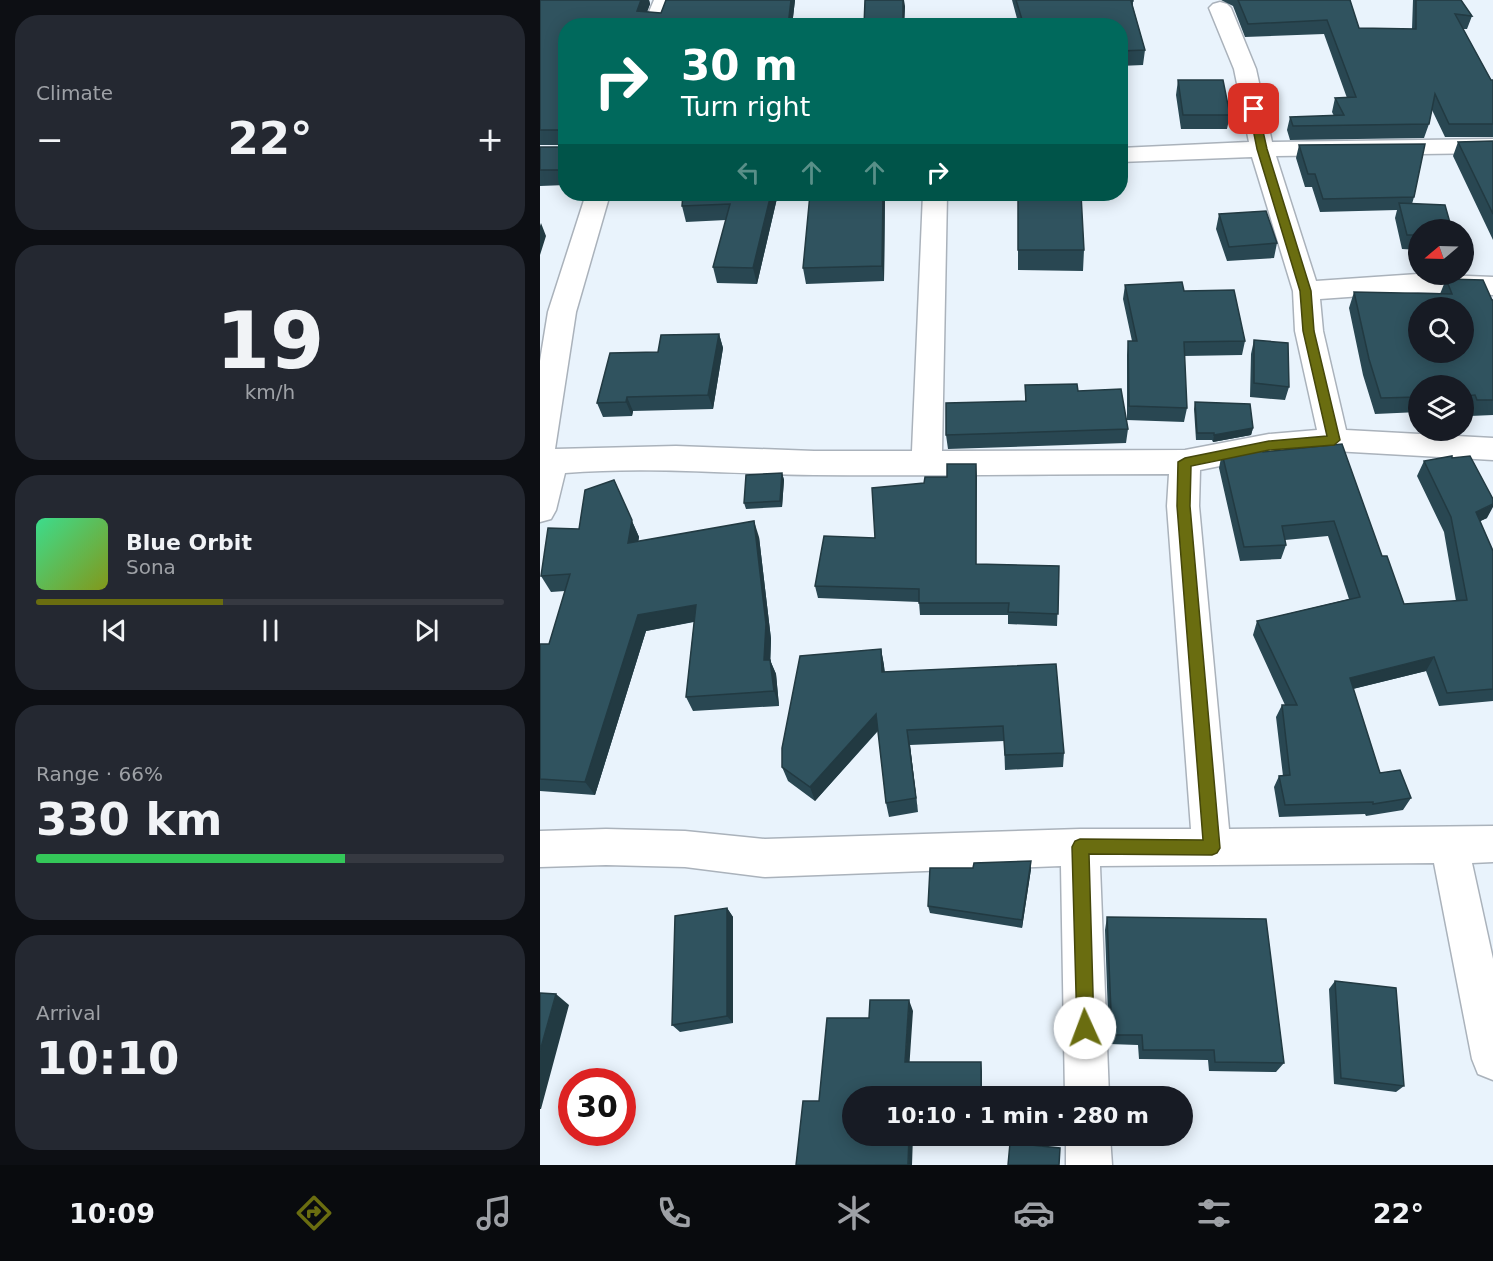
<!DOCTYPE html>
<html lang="en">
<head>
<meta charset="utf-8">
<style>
  :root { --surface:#171b24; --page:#242831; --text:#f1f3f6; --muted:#9ea1a6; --line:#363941; --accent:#6a6d10 }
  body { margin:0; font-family:"DejaVu Sans",sans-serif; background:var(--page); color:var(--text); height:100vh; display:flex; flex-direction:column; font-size:22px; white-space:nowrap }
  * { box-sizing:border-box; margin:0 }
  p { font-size:20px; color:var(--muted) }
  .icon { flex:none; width:33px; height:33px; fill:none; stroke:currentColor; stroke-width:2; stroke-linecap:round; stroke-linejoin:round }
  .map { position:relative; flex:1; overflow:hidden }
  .details { display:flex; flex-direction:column; gap:15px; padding:15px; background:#0d0f14; width:540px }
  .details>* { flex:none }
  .hud { position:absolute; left:18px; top:18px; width:570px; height:183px; border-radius:24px; box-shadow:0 3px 15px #0003; background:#00695c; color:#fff; overflow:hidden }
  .needle { width:39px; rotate:251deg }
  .tools { position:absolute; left:868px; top:219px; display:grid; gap:12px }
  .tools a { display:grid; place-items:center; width:66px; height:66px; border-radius:50%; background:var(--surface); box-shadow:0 3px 15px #0003; font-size:30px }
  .speed { position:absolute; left:18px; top:1068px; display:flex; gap:12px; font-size:30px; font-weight:700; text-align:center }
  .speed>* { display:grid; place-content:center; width:78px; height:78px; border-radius:50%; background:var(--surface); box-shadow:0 3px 15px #0003; line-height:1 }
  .speed .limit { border:9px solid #d22; background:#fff; color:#111 }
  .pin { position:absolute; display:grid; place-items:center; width:51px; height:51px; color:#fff; margin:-26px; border-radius:12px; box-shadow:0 3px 9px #0006 }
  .me { position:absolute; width:66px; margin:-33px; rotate:358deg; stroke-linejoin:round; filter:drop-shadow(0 0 4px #0008) }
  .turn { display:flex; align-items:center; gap:21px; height:126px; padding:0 24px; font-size:27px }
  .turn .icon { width:78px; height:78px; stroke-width:2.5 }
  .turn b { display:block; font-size:42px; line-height:51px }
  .lanes { display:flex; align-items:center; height:57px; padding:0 24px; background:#0003; justify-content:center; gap:30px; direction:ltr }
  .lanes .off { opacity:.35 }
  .big { font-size:45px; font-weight:700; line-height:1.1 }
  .details .tile { flex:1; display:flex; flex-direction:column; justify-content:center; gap:9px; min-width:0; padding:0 21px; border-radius:24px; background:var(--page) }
  .details .dial { align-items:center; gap:0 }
  .dial b { font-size:78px; line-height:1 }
  .song { display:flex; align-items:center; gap:18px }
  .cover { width:72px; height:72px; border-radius:9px; background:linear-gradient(135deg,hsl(150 70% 55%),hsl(70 70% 35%)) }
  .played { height:6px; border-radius:3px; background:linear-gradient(90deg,var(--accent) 40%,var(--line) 40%) }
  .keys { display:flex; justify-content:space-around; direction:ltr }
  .heat { display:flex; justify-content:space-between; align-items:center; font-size:33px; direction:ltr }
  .charge { height:9px; border-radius:4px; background:linear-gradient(90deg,#34c759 66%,var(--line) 0) }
  .trip { position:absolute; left:302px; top:1086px; width:351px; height:60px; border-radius:30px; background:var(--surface); box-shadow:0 3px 15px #0003; font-weight:700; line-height:60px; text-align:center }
  .tabs { display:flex; height:96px; justify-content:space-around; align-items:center; background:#090b0e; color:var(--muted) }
  .tabs .icon { width:42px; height:42px }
  .tabs .active { color:var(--accent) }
  .tabs b { font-size:27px; color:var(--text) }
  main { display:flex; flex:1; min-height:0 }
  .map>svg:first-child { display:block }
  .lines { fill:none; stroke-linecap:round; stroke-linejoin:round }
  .street-casing { stroke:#aab2bb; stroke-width:3 }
  .street { fill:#fff; fill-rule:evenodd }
  .wall { fill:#294752 }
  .shaded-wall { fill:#223a42 }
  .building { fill:#30535f; stroke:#223a42; stroke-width:1.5; fill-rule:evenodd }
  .route { fill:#6a6d10; stroke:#45470a; stroke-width:1.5 }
</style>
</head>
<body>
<main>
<section class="details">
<div class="tile"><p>Climate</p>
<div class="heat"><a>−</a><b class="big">22°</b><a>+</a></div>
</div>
<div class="tile dial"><b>19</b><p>km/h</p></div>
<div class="tile">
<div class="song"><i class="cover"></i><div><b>Blue Orbit</b><p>Sona</p></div></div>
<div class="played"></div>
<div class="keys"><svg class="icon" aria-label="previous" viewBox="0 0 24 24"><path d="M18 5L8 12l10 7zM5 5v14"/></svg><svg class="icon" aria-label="pause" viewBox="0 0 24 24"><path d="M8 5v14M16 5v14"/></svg><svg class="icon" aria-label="next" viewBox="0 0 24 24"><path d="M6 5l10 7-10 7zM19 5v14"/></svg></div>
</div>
<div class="tile"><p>Range · 66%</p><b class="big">330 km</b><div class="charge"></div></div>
<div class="tile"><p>Arrival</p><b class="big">10:10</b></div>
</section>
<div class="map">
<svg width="953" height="1165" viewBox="0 0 953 1165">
  <rect width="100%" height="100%" fill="#e9f3fc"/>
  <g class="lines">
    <defs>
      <path id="street" d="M114 0H134L125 26H103Z
        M680 2 687 4 691 8 716 69 732 142 953 139V153L736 156 776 281 878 274 953 277V295L878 292 780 299 783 331 806 430 953 438V460L794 451 729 456 660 470 659 506 689 829 953 826V862L932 863 953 959V1080L938 1074 932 1059 894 863 560 866 569 1096H525L521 866 225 877 145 867 66 865 0 867V831L66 829 145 831 225 839 540 829H651L627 506 629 474C511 474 393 476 274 475 190 474 109 466 25 473L16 510 11 519 0 522V361L8 312 46 194H70L36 312 15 449 136 446 274 451H372L383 194H407L402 451 645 450 729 434 777 430 755 331 753 291 712 157 580 162V148L709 142 694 69 669 8 673 4Z
        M526 1136H570L572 1165H526Z"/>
    </defs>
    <use href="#street" class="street-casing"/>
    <use href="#street" class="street"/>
  </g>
  <path class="wall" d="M0 0H109L110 4 107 12 121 13 126 0H255L252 26H26V185L0 186V147H22V145H0Z
    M472 0H593V7L605 50 603 65 580 66V26H479Z
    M681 0H810L819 28 872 29 873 0H921L932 16 927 29H923L951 80H953V137H905L892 110 889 124 884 138 750 140 747 130 750 117 794 116 792 112 795 98H807L784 34 705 37 693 6Z
    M365 6 364 26H324Z
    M638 80 690 115 687 129H641L636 95Z
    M953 141V240L913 156 918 142Z
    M759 145 874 197 872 204 879 230V250L862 249 855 218 857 210 780 212 772 187H765L756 158Z
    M143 194H238L217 284 177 283 173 267 186 220 146 222 142 206Z
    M345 194 344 281 266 284 263 268Z
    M478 194 544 250 543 271 478 270Z
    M679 214 737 243 734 258 687 261 676 229Z
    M906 279 953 300V415L930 416 927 411H924V386H879V412L835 414 823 375 809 308 814 292 900 294Z
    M585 285 644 291 705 341 702 355 644 356 647 408 644 422 587 420V355L588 341H592L583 299Z
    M179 334 183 348 173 409 93 411 92 416 63 417 57 403 118 352Z
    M714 340 749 387 745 400 710 397 711 354Z
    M485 385 538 391 588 429 586 443 408 449 406 435 485 401Z
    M655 402 713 428 711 435 673 442 672 440H656L654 409Z
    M723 452 842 556 864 604 916 601 904 532 877 476 884 461 947 518 940 521 953 551V701L899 706 886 671 813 689 840 773 871 798 863 810 826 816 825 814 739 817 734 787 739 776H743L736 717 742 705H745L713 635 717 621 809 599 788 536 745 540 746 545 741 559 700 561 679 468 682 453Z
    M436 464V564L519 566 517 626 468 624V615H380L379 602 278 598 275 586 335 538 384 483 407 477Z
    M242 473 244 480 242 507 206 509 204 503Z
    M74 480 99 537 98 541 219 537 231 639 230 660 236 674 239 706 153 711 146 697 154 622 106 631 55 795 0 791V644H9L25 591 11 592 1 576 39 529Z
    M341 649 345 672 524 753 523 767 465 770 464 741 370 745 378 812 349 817 346 803 338 731 275 801 248 781 242 767Z
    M491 869 482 928 390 913 388 906Z
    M187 908 193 917V1023L140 1032 132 1025Z
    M567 917 744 1063 736 1072 669 1071 668 1060 599 1059 598 1045 569 1044 565 930Z
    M795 981 864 1086 856 1092 794 1084 789 989Z"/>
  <path class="shaded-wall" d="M101 0H109L110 4 103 22 97 11Z
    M251 0H255L252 26H248Z
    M363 0H364L365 6 364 26H363Z
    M231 194H238L217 284 213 268Z
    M343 194H345L344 281 342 266Z
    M1 223 6 236 0 255V226Z
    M179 334 183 348 173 409 168 395Z
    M87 397 93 411 92 416 86 402Z
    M713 428 711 435 673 442 674 435Z
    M436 464 437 477 436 577Z
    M242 473 244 480 242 507 240 501Z
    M74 480 99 537 96 559 88 543Z
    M953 504V507L947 518 928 527 936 512Z
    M214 521 219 537 231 639 230 675 224 660Z
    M156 605 162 620 106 631 55 795 45 782 98 615Z
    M341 649 344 665 345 687 342 672Z
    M894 657 886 671 804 691 810 678Z
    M230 660 236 674 239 706 234 691Z
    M336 714 339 729 275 801 270 787Z
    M367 730 370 745 378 812 376 798Z
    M491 861V869L482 928V920Z
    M187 908 193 917V1023L187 1016Z
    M16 994 29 1005 1 1109H0V1051Z
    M369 1000 373 1011 369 1071 365 1062Z
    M441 1062 442 1071V1096H441Z
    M369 1136H373L372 1165H368Z"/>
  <path class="building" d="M0 0H101L97 11 121 13 126 0H251L248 26H188L189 19 73 23 71 26H26V170H0V147H22V130H0Z
    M325 0H363V20H350L351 26H324Z
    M476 0H593V1H591L605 50 580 51V26H484Z
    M698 0H810L819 28 876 29V0H921L932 16 915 14 951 80H953V124H909L895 94 889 124 753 126 750 117 804 115 795 98 816 97 787 20 708 24Z
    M638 80H683L690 115H643Z
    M953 141V214L918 142Z
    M885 144 874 197 783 199 775 174H768L759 145Z
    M143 194H231L213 268 173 267 190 204 142 206Z
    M270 194H343L342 266 263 268Z
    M478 194H541L544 250H478Z
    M859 203 905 205 912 230H879V235H867Z
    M726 211 737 243 689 247 679 214Z
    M906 279 943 280 952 300H953V400H937L935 395 924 396V386H879V397L841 398 829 359 814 292 912 294ZM879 308H924V352H879Z
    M642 282 644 291 694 290 705 341 644 342 647 408 589 406 588 341H597L585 285Z
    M179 334 168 395 87 397 86 402 57 403 70 353 118 352 121 335Z
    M714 340 748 343 749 387 714 383Z
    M537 384 538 391 581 389 588 429 406 435V403L486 401 485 385Z
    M655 402 710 404 713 428 674 435V433H657Z
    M802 444 842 556H847L864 604 927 600 911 517 884 461 912 456V458L930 456 953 499V504L936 512 953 551V689L907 693 894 657 810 678 840 773 860 770 871 798 833 804V802L745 805 739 776 750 775 742 705H757L717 621 820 597 794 521 742 526 746 545 704 547 682 453 718 446 722 448 723 452Z
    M407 464H436V564L519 566 518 614 468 612 469 603H379V589L275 586 284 536 335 538 332 488 384 483 385 477H407Z
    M242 473 240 501 204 503 206 475Z
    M74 480 92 520 88 543 214 521 226 624 224 660H230L234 691 146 697 156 605 98 615 45 782 0 779V644H9L30 574 1 576 8 528 39 529 45 490Z
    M341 649 342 672 516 664 524 753 465 755 463 726 367 730 376 798 346 803 336 714 270 787 242 767V748L260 656Z
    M491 861 482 920 388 906 390 868H433L434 863Z
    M187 908V1016L132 1025 135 916Z
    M567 917 726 919 744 1063 675 1062 674 1050H603L602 1035H572Z
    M795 981 856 988 864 1086 801 1078Z
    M0 993 16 994 0 1051Z
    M330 1000H369L365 1062H441V1096H312V1136H369L368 1165H256L263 1101H279L287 1018H329Z
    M470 1143 520 1148 519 1165H468Z"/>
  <path class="route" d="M714 106 718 109 727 149 771 291 774 331 800 440 794 445 729 450 651 466 650 506 680 848 677 853 672 855 549 854 554 1028 551 1035 545 1037 539 1035 537 1028 532 847 535 841 540 839 663 840 637 506 638 462 645 458 729 441 787 436 763 331 760 291 717 149 709 109Z"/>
</svg>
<div class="tools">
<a><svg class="needle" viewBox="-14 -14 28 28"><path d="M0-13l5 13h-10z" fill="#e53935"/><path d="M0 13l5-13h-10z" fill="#9ea1a6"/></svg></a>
<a><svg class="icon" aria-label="search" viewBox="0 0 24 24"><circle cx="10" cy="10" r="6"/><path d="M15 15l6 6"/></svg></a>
<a><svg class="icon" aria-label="layers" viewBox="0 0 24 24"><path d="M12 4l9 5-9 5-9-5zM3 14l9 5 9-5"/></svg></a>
</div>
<div class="speed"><div class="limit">30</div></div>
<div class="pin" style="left:714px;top:109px;background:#d93025"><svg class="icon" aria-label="arrive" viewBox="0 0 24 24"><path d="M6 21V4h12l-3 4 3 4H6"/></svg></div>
<svg class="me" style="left:545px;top:1028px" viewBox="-20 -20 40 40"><circle r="19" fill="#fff"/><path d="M0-13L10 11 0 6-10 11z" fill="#6a6d10"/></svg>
<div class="trip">10:10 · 1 min · 280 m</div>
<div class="hud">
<div class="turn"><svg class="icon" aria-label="right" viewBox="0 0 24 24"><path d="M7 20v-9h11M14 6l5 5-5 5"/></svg><div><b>30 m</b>Turn right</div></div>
<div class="lanes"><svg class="icon off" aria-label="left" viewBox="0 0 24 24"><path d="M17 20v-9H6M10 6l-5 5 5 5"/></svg><svg class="icon off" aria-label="ahead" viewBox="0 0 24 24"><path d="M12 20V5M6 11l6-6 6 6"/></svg><svg class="icon off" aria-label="ahead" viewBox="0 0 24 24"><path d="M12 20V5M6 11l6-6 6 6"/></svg><svg class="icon" aria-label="right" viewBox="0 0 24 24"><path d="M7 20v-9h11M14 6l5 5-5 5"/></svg></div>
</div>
</div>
</main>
<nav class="tabs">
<b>10:09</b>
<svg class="icon active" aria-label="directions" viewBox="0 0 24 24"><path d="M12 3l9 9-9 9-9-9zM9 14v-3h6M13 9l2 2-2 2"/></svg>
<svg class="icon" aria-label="music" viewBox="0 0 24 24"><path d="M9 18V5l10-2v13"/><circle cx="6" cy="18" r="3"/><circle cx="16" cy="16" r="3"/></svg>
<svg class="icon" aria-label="phone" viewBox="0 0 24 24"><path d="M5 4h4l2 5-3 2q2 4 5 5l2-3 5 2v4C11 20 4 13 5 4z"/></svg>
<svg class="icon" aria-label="climate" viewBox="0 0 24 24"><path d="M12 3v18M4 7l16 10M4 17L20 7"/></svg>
<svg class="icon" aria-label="car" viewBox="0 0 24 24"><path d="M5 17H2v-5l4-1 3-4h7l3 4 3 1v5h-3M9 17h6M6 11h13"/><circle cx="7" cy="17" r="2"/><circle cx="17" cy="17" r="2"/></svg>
<svg class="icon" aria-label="filters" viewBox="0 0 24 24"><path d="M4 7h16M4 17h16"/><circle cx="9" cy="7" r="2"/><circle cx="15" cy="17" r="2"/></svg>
<b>22°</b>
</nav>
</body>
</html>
